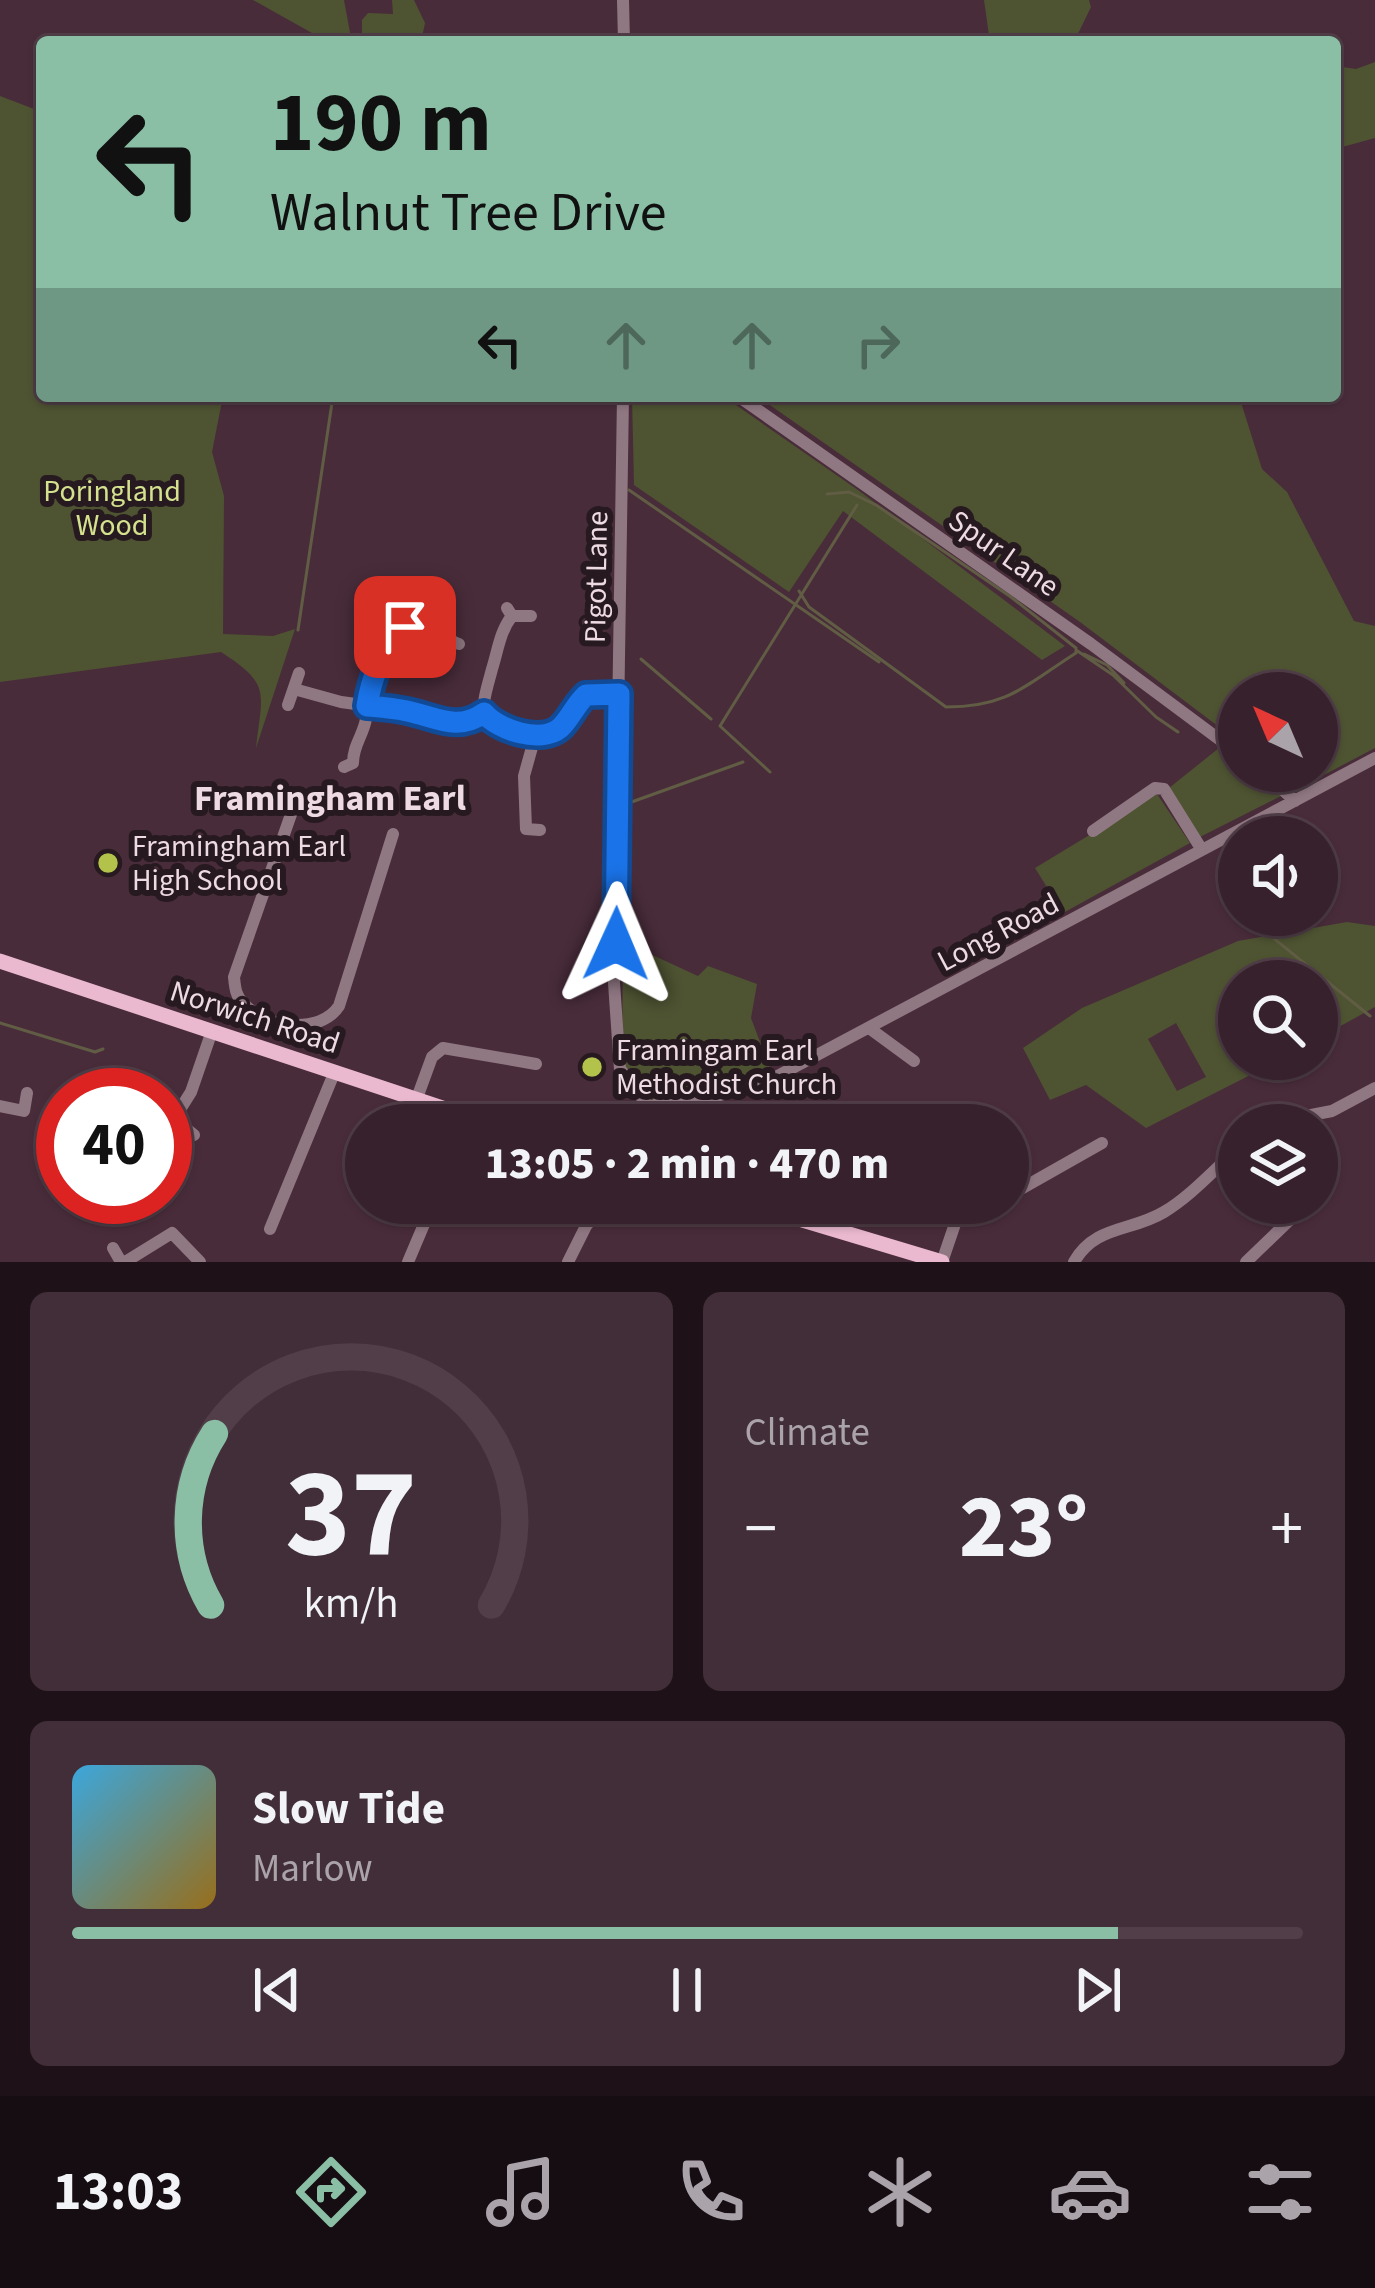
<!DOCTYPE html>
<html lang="en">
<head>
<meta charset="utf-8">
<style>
  :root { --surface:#37212c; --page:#422e38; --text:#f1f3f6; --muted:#aaa3a9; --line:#513e48; --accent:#8abfa5 }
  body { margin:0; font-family:"Source Sans 3",sans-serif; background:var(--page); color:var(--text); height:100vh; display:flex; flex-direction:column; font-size:45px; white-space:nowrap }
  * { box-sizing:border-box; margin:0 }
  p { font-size:39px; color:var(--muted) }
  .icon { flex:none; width:66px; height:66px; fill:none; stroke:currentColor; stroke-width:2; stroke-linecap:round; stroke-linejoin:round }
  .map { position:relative; height:1262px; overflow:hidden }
  .sheet { display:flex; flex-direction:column; gap:30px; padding:30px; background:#1e1218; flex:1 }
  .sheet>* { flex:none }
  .hud { position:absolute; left:36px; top:36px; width:1305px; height:366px; border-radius:12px; box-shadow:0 3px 9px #0004,0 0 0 3px var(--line); background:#8abfa5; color:#111; overflow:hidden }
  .needle { width:78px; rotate:316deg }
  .fabs { position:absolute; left:1218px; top:672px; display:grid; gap:24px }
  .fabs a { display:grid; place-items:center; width:120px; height:120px; border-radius:50%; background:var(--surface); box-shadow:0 3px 9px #0004,0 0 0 3px var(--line); font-size:60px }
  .speed { position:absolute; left:36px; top:1068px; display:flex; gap:24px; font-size:60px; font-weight:700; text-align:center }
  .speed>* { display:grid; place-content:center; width:156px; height:156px; border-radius:50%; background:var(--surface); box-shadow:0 3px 9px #0004,0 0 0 3px var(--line); line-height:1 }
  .speed .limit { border:18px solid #d22; background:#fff; color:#111 }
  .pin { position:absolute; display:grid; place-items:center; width:102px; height:102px; color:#fff; margin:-51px; border-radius:24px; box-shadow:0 6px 18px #0006 }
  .me { position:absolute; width:132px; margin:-66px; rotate:1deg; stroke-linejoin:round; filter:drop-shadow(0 0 9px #0008) }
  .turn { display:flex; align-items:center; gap:42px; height:252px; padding:0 36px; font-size:54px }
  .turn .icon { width:156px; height:156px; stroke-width:2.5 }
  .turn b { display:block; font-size:84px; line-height:102px }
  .lanes { display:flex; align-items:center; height:114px; padding:0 36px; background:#0003; justify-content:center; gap:60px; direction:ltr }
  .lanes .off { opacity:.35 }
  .big { font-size:90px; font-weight:800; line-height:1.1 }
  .sheet .widget { flex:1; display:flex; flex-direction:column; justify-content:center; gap:18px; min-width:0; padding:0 42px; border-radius:18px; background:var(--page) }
  .sheet .dial { align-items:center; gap:0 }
  .dial svg { height:312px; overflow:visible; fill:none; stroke:var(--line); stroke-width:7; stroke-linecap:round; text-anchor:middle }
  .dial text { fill:var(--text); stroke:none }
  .song { display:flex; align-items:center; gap:36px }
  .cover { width:144px; height:144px; border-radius:18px; background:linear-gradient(135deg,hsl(200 70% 55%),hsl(40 70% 35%)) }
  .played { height:12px; border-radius:6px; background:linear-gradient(90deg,var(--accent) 85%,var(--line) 85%) }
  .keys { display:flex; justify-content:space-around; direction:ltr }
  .heat { display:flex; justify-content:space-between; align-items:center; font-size:66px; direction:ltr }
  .sheet .tiles { flex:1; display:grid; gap:30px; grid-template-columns:1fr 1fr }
  .widget:last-child { grid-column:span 2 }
  .trip { position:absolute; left:345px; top:1104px; width:684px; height:120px; border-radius:60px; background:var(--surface); box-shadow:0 3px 9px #0004,0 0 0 3px var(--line); font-weight:800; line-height:120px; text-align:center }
  .dock { display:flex; height:192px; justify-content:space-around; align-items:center; background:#160d12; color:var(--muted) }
  .dock .icon { width:84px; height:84px }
  .dock .active { color:var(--accent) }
  .dock b { font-size:54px; color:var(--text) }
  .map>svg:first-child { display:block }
  .green { fill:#4e5332; fill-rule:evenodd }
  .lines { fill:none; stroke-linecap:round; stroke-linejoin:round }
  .stream { stroke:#605d44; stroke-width:3 }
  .minor { stroke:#907883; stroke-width:12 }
  .major { stroke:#eab8cf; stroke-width:15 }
  .route-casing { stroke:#114b97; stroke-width:30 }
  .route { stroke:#1a73e8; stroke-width:21 }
  .poi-dot { fill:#b3c24b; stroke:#26191f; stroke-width:4.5 }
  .labels { text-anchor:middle; stroke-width:12; stroke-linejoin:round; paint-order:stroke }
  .park-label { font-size:30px; fill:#d4e18e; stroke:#26191f }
  .street-label { font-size:30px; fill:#eedae3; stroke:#26191f }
  .poi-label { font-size:30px; fill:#eedae3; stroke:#26191f; text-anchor:start }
  .quarter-label { font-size:36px; font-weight:bold; fill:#eedae3; stroke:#26191f }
</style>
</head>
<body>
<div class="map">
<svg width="1375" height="1262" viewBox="0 0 1375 1262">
  <rect width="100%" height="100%" fill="#492c3a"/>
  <path class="green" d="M253 0H344L351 38 362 37V20L368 13 393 14 392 0H414L425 23 421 42H328Z
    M984 0H1089L1091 7 1074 42H990Z
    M1375 62V138L1335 149V66L1356 69Z
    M0 96 42 112V396H223L212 452 224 496 223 634 273 636 295 629 256 748C262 692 272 685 221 652L0 682Z
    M632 396H723L858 490 1065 646 1042 660 843 511 789 592 634 485Z
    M757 396H1239L1262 469 1287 492 1354 621 1375 626V748L1301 787 1279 771H1317V693H1239V742L1080 622Z
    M1219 748 1239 762V771H1252L1281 796 1200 837 1169 788Z
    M1157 794 1190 843 1063 913 1035 868Z
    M1347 922 1375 926V1007L1317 1039V981H1239V1059H1282L1146 1128 1086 1085 1050 1100 1023 1048 1082 1008 1238 941ZM1176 1023 1206 1077 1177 1091 1148 1039Z
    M623 947 648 953 698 976 708 966 757 984 751 1018 772 1074 734 1089 654 1102 628 1074 622 1061Z"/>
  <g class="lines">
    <path class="stream" d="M629 490 879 662
      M827 494 849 492 876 505 1011 597 1076 648
      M799 591 809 607 946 707C1009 707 1027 684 1076 653V650L1113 675 1156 717 1178 732
      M298 630 333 396
      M1084 654 1107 665 1124 683
      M641 659 711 719
      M770 772 720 726 857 505
      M626 804 743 762
      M1238 843 1239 847
      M1258 915 1262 927
      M1239 917 1262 929 1370 1016
      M0 1023 95 1052 103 1049"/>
    <path class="minor" d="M623 0 624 42
      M623 396 614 983 620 1069 650 1108
      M738 396 1091 644 1239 754
      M507 608 512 616C500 631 498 650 492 669 484 701 471 726 517 731 528 733 546 737 555 732 568 725 575 705 586 695L619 694
      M512 616H531
      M430 632 437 615
      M294 689 341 702 413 712 449 724H465L484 713
      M288 705 299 673
      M536 733 524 776 526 829 540 830
      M344 767 353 763C353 745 363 736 366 719 370 699 381 631 405 627 422 624 444 638 459 644
      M1262 771 1295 801
      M295 803 234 977C235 988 236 997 244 1004 266 1028 320 1035 339 1006L393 834
      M1093 831 1155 788 1164 789 1202 850
      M869 1028 914 1061
      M417 1098 432 1057 443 1048 536 1064
      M0 1106 24 1111 27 1093
      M637 1125 650 1108 659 1103 717 1096 770 1080 1375 758
      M1259 1125 1332 1111 1375 1088
      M194 1135 174 1119 191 1092 212 1031
      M1008 1192 1019 1190 1102 1143
      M270 1229 335 1071
      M113 1248 121 1262
      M125 1262 172 1233 200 1262
      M408 1262 433 1203
      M568 1262 586 1226 605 1203
      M942 1262 959 1212 969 1203
      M1074 1262C1095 1225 1131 1232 1164 1212 1189 1197 1210 1174 1231 1155
      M1246 1262 1297 1213"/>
    <path class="major" d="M0 961 494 1125
      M746 1203 942 1262"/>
  </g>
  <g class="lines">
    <defs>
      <path id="route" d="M405 627C385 635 370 685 367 706 380 707 394 708 407 711 436 717 457 732 484 713 498 730 541 744 560 728 570 719 575 705 586 695L619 694 616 944"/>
    </defs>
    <use href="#route" class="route-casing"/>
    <use href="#route" class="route"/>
  </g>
  <g class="poi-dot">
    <circle cx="108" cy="863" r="12"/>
    <circle cx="592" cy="1067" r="12"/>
  </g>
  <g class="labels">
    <g class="park-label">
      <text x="112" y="501">Poringland<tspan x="112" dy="34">Wood</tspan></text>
    </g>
    <g class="street-label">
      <text transform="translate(1004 553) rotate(35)" y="10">Spur Lane</text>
      <text transform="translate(596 577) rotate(-89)" y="10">Pigot Lane</text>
      <text transform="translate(998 932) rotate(-28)" y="10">Long Road</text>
      <text transform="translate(255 1017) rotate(18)" y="10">Norwich Road</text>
    </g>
    <g class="poi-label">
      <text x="132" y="856">Framingham Earl<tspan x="132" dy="34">High School</tspan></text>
      <text x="616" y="1060">Framingam Earl<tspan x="616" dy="34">Methodist Church</tspan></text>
    </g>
    <g class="quarter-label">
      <text x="330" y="810">Framingham Earl</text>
    </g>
  </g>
</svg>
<div class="fabs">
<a><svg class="needle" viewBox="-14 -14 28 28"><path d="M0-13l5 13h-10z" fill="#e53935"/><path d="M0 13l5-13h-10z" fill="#aaa3a9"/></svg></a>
<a><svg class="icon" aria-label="sound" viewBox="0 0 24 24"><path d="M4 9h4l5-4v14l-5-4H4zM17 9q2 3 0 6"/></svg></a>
<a><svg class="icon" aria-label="search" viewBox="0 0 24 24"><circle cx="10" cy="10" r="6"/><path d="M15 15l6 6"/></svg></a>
<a><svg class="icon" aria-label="layers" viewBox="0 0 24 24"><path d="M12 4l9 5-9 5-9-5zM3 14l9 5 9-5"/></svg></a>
</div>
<div class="speed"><div class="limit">40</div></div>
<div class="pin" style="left:405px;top:627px;background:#d93025"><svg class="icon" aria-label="arrive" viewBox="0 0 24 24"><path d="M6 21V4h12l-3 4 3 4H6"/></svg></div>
<svg class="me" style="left:616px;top:944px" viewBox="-20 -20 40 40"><path d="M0-17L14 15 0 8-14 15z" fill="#1a73e8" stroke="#fff" stroke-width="4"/></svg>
<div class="trip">13:05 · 2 min · 470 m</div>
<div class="hud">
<div class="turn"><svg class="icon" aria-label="left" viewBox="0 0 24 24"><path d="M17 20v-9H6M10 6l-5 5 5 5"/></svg><div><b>190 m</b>Walnut Tree Drive</div></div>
<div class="lanes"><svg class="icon" aria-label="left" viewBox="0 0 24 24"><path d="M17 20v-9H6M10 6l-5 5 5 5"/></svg><svg class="icon off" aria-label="ahead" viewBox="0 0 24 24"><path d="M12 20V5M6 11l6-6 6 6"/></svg><svg class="icon off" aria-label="ahead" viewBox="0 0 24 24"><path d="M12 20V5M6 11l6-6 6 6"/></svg><svg class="icon off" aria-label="right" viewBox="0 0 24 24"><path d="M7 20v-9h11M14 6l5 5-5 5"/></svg></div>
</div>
</div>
<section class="sheet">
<div class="tiles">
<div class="widget dial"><svg viewBox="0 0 100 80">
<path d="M14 69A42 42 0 1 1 86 69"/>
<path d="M14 69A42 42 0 0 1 15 25" stroke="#8abfa5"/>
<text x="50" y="56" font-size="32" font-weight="700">37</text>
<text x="50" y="72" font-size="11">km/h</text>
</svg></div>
<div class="widget"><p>Climate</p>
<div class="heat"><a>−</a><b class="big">23°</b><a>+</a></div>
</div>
<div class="widget">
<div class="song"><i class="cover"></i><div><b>Slow Tide</b><p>Marlow</p></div></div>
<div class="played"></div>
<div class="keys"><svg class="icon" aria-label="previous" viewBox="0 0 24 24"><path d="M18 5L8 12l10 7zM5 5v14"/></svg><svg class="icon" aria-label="pause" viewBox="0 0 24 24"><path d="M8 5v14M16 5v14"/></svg><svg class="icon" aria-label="next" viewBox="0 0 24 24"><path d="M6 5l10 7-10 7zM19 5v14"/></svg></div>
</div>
</div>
</section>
<nav class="dock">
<b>13:03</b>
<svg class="icon active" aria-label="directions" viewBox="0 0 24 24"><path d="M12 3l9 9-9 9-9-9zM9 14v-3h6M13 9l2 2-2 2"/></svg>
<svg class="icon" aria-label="music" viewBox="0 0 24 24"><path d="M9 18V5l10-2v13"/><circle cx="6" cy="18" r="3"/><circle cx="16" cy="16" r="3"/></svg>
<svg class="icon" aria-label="phone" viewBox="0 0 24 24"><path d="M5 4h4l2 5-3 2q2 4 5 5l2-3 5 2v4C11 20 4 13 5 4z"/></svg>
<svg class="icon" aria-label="climate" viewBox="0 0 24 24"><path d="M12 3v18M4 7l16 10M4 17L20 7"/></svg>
<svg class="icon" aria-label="car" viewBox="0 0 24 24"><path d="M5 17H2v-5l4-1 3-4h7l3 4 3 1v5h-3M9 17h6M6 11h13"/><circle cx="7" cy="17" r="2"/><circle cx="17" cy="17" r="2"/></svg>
<svg class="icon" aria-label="filters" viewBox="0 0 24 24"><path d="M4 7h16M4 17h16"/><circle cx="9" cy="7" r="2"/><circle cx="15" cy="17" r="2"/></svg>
</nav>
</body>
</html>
